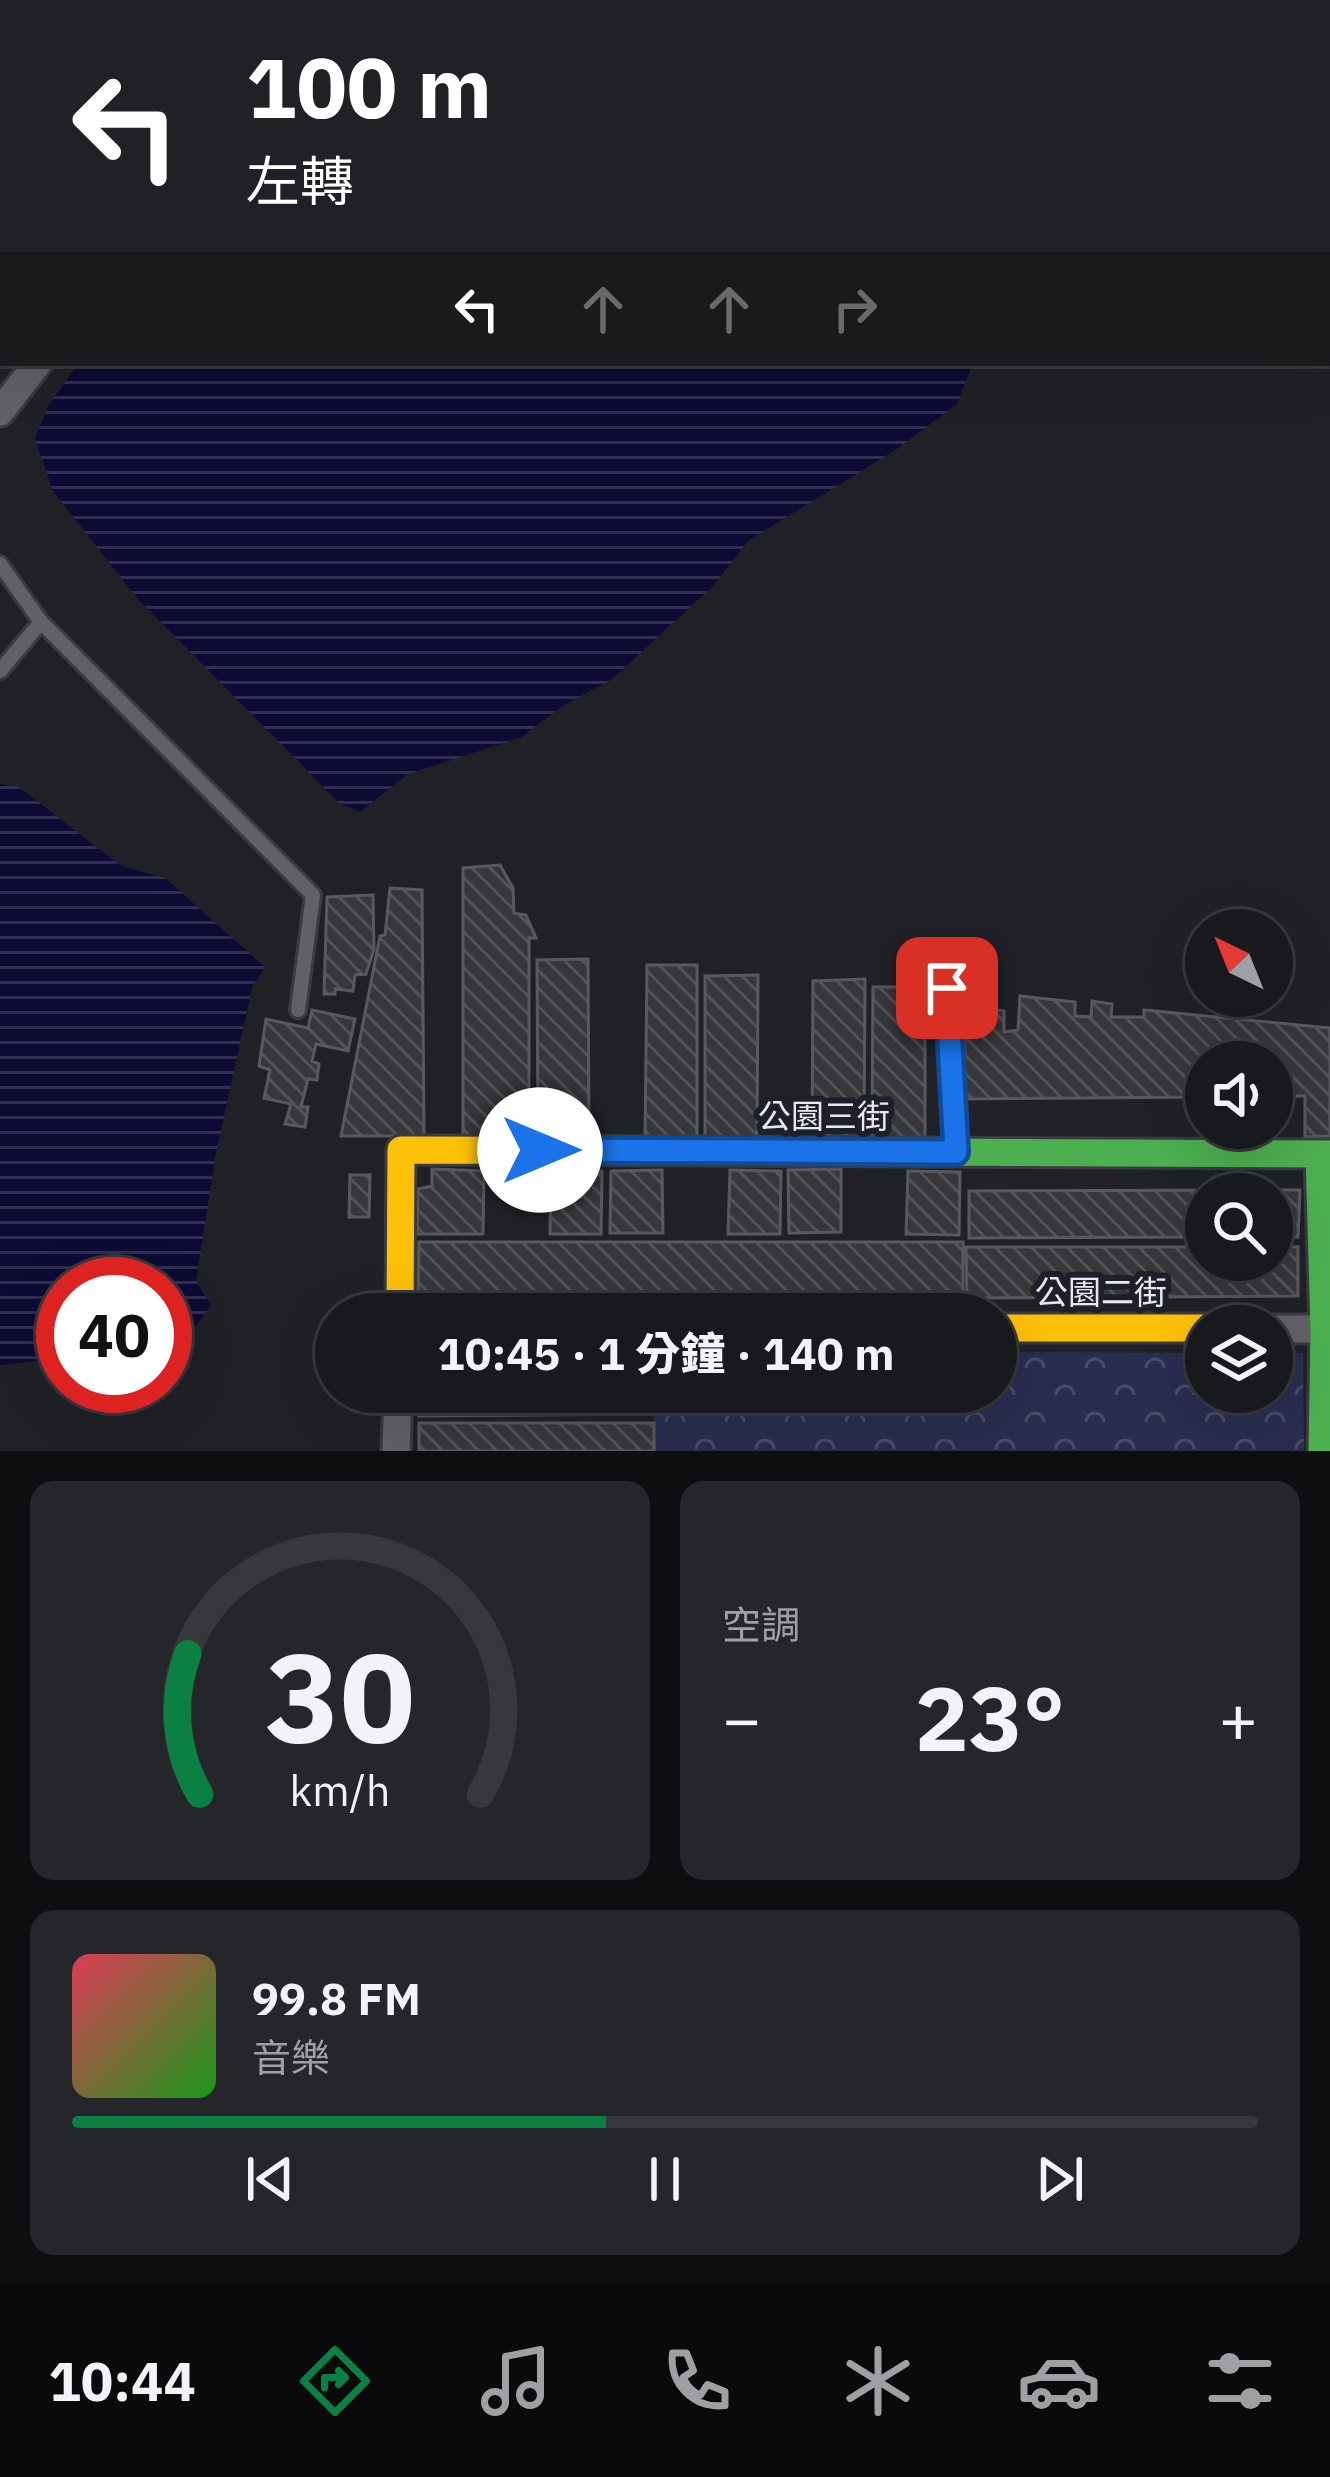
<!DOCTYPE html>
<html lang="zh-TW">
<head>
<meta charset="utf-8">
<style>
  :root { --surface:#18191c; --page:#252629; --text:#f1f3f6; --muted:#9fa0a3; --line:#36383b; --accent:#0b8043 }
  body { margin:0; font-family:"IBM Plex Sans","Noto Sans TC",sans-serif; background:var(--page); color:var(--text); height:100vh; display:flex; flex-direction:column; font-size:45px; white-space:nowrap }
  * { box-sizing:border-box; margin:0 }
  p { font-size:39px; color:var(--muted) }
  .icon { flex:none; width:66px; height:66px; fill:none; stroke:currentColor; stroke-width:2; stroke-linecap:round; stroke-linejoin:round }
  .map { position:relative; height:1451px; overflow:hidden }
  .details { display:flex; flex-direction:column; gap:30px; padding:30px; background:#0d0e0f; flex:1 }
  .details>* { flex:none }
  .top-card { position:absolute; left:0px; top:0px; width:1332px; height:366px; box-shadow:0 12px 48px #0002,0 0 0 3px var(--line); background:#202124; color:#fff; overflow:hidden }
  .needle { width:78px; rotate:317deg }
  .tools { position:absolute; left:1185px; top:909px; display:grid; gap:24px }
  .tools a { display:grid; place-items:center; width:108px; height:108px; border-radius:50%; background:var(--surface); box-shadow:0 12px 48px #0002,0 0 0 3px var(--line); font-size:60px }
  .speed { position:absolute; left:36px; top:1257px; display:flex; gap:24px; font-size:60px; font-weight:700; text-align:center }
  .speed>* { display:grid; place-content:center; width:156px; height:156px; border-radius:50%; background:var(--surface); box-shadow:0 12px 48px #0002,0 0 0 3px var(--line); line-height:1 }
  .speed .limit { border:18px solid #d22; background:#fff; color:#111 }
  .pin { position:absolute; display:grid; place-items:center; width:102px; height:102px; color:#fff; margin:-51px; border-radius:24px; box-shadow:0 6px 18px #0006 }
  .me { position:absolute; width:132px; margin:-66px; rotate:90deg; stroke-linejoin:round; filter:drop-shadow(0 0 9px #0008) }
  .turn { display:flex; align-items:center; gap:42px; height:252px; padding:0 48px; font-size:54px }
  .turn .icon { width:156px; height:156px; stroke-width:2.5 }
  .turn b { display:block; font-size:84px; line-height:102px }
  .lanes { display:flex; align-items:center; height:114px; padding:0 48px; background:#0003; justify-content:center; gap:60px; direction:ltr }
  .lanes .off { opacity:.35 }
  .big { font-size:90px; font-weight:800; line-height:1.1 }
  .details .tile { flex:1; display:flex; flex-direction:column; justify-content:center; gap:18px; min-width:0; padding:0 42px; border-radius:24px; background:var(--page) }
  .details .dial { align-items:center; gap:0 }
  .dial svg { height:312px; overflow:visible; fill:none; stroke:var(--line); stroke-width:7; stroke-linecap:round; text-anchor:middle }
  .dial text { fill:var(--text); stroke:none }
  .song { display:flex; align-items:center; gap:36px }
  .cover { width:144px; height:144px; border-radius:18px; background:linear-gradient(135deg,hsl(350 70% 55%),hsl(120 70% 35%)) }
  .played { height:12px; border-radius:6px; background:linear-gradient(90deg,var(--accent) 45%,var(--line) 45%) }
  .keys { display:flex; justify-content:space-around; direction:ltr }
  .heat { display:flex; justify-content:space-between; align-items:center; font-size:66px; direction:ltr }
  .details .tiles { flex:1; display:grid; gap:30px; grid-template-columns:1fr 1fr }
  .tile:last-child { grid-column:span 2 }
  .trip { position:absolute; left:315px; top:1293px; width:702px; height:120px; border-radius:60px; background:var(--surface); box-shadow:0 12px 48px #0002,0 0 0 3px var(--line); font-weight:800; line-height:120px; text-align:center }
  .dock { display:flex; height:192px; justify-content:space-around; align-items:center; background:#0a0a0b; color:var(--muted) }
  .dock .icon { width:84px; height:84px }
  .dock .on { color:var(--accent) }
  .dock b { font-size:54px; color:var(--text) }
  .map>svg:first-child { display:block }
  .park { fill:url(#park-crowns) }
  .water { fill:url(#water-rules) }
  .building { fill:url(#building-back-hatch); stroke:#58595e; stroke-width:3 }
  .lines { fill:none; stroke-linecap:round; stroke-linejoin:round }
  .lane-casing { stroke:#3a3b40; stroke-width:20 }
  .street-casing { stroke:#3a3b40; stroke-width:33 }
  .fast-casing { stroke:#3a3b40; stroke-width:33 }
  .slow-casing { stroke:#3a3b40; stroke-width:33 }
  .lane { stroke:#606165; stroke-width:14 }
  .street { stroke:#606165; stroke-width:27 }
  .fast { stroke:#4caf50; stroke-width:27 }
  .slow { stroke:#ffc107; stroke-width:27 }
  .route-casing { stroke:#114b97; stroke-width:30 }
  .route { stroke:#1a73e8; stroke-width:21 }
  .labels { text-anchor:middle; stroke-width:12; stroke-linejoin:round; paint-order:stroke }
  .street-label { font-size:33px; fill:#e7e8f0; stroke:#1d1f29 }
</style>
</head>
<body>
<div class="map">
<svg width="1330" height="1451" viewBox="0 0 1330 1451">
  <defs>
    <pattern id="park-crowns" width="20" height="18" patternUnits="userSpaceOnUse" patternTransform="scale(3)"><rect width="20" height="18" fill="#2a2d50"/><path d="M2 6a3 3 0 1 1 6 0M12 15a3 3 0 1 1 6 0" fill="none" stroke="#494b6a"/></pattern>
    <pattern id="water-rules" width="6" height="5" patternUnits="userSpaceOnUse" patternTransform="scale(3)"><rect width="6" height="5" fill="#0d0a34"/><path d="M0 2.5h6" fill="none" stroke="#302e52"/></pattern>
    <pattern id="building-back-hatch" width="6" height="6" patternUnits="userSpaceOnUse" patternTransform="scale(3)"><rect width="6" height="6" fill="#37373b"/><path d="M-1 5l2 2M0 0l6 6M5-1l2 2" fill="none" stroke="#545458"/></pattern>
  </defs>
  <rect width="100%" height="100%" fill="#202126"/>
  <path class="park" d="M996 1352 1206 1353V1392H1272V1353H1303L1304 1451H652L655 1392H996Z"/>
  <path class="water" d="M79 363H969L971 368 957 404 897 449 748 541 713 586 611 680 562 706 522 737 408 774 360 812 339 803 137 598 53 491 35 439 49 404Z
    M0 784 19 787 121 866 165 878 265 967 252 988 216 1153 196 1281 211 1305 196 1326 165 1338V1284H63V1358L0 1365Z"/>
  <path class="building" d="M500 865 513 888 514 913 526 915 536 938H529V1135L463 1138V868Z
    M390 888 422 890 424 1136H341L380 936 385 935Z
    M373 895 374 949 366 974 355 975 353 991 335 989V994H324L327 897Z
    M588 959 589 1137H538L537 960Z
    M647 965H697V1136L645 1138Z
    M758 975 757 1138 705 1137V976Z
    M865 979 864 1137H812L813 981Z
    M873 987H925V1137L872 1138Z
    M966 988 988 991 987 1009 1004 1011V1032L1018 1030 1020 996 1075 1002V1016L1091 1017 1092 1001 1112 1004 1111 1017H1144V1010L1330 1028V1136L1305 1137V1096H1272V1062H1206V1097L964 1099Z
    M312 1010 355 1019 348 1051 316 1044 312 1061 319 1064 317 1080 308 1079 301 1107H308L305 1127 285 1124 291 1104 264 1098 270 1070 259 1066 266 1019 308 1028Z
    M432 1169 484 1171 483 1234H417L418 1189 432 1186Z
    M841 1169V1232L789 1233 788 1170Z
    M662 1170 663 1233H610L611 1171Z
    M730 1170 781 1171 780 1234H728Z
    M551 1171H602L601 1234H550Z
    M908 1171 960 1172 959 1235 906 1234Z
    M350 1175H370L369 1217H349Z
    M1300 1190 1298 1237H1272V1194H1206V1237L969 1238V1191Z
    M419 1242H963V1295H418Z
    M966 1247H1206V1260H1272V1247H1298V1296L967 1298Z
    M419 1392H655L654 1414 419 1416Z
    M419 1423H654V1451H419Z"/>
  <g class="lines">
    <defs>
      <path id="lane" d="M1170 3 1172 0
        M1317 3 1319 0
        M0 564 41 622 313 895 298 1010
        M0 671 41 622
        M947 988 956 1152"/>
      <path id="street" d="M419 3 432 0
        M0 412 38 363
        M1272 1329H1330
        M396 1451 398 1392"/>
      <path id="fast" d="M712 1151 1330 1154
        M1319 1154 1324 1329 1322 1451"/>
      <path id="slow" d="M400 1314 401 1150 712 1151
        M996 1328H1206"/>
    </defs>
    <use href="#lane" class="lane-casing"/>
    <use href="#street" class="street-casing"/>
    <use href="#fast" class="fast-casing"/>
    <use href="#slow" class="slow-casing"/>
    <use href="#lane" class="lane"/>
    <use href="#street" class="street"/>
    <use href="#fast" class="fast"/>
    <use href="#slow" class="slow"/>
  </g>
  <g class="lines">
    <defs>
      <path id="route" d="M540 1150 956 1152 947 988"/>
    </defs>
    <use href="#route" class="route-casing"/>
    <use href="#route" class="route"/>
  </g>
  <g class="labels">
    <g class="street-label">
      <text x="824" y="1128">公園三街</text>
      <text x="1101" y="1304">公園二街</text>
    </g>
  </g>
</svg>
<div class="tools">
<a><svg class="needle" viewBox="-14 -14 28 28"><path d="M0-13l5 13h-10z" fill="#e53935"/><path d="M0 13l5-13h-10z" fill="#9fa0a3"/></svg></a>
<a><svg class="icon" aria-label="sound" viewBox="0 0 24 24"><path d="M4 9h4l5-4v14l-5-4H4zM17 9q2 3 0 6"/></svg></a>
<a><svg class="icon" aria-label="search" viewBox="0 0 24 24"><circle cx="10" cy="10" r="6"/><path d="M15 15l6 6"/></svg></a>
<a><svg class="icon" aria-label="layers" viewBox="0 0 24 24"><path d="M12 4l9 5-9 5-9-5zM3 14l9 5 9-5"/></svg></a>
</div>
<div class="speed"><div class="limit">40</div></div>
<div class="pin" style="left:947px;top:988px;background:#d93025"><svg class="icon" aria-label="arrive" viewBox="0 0 24 24"><path d="M6 21V4h12l-3 4 3 4H6"/></svg></div>
<svg class="me" style="left:540px;top:1150px" viewBox="-20 -20 40 40"><circle r="19" fill="#fff"/><path d="M0-13L10 11 0 6-10 11z" fill="#1a73e8"/></svg>
<div class="trip">10:45 · 1 分鐘 · 140 m</div>
<div class="top-card">
<div class="turn"><svg class="icon" aria-label="left" viewBox="0 0 24 24"><path d="M17 20v-9H6M10 6l-5 5 5 5"/></svg><div><b>100 m</b>左轉</div></div>
<div class="lanes"><svg class="icon" aria-label="left" viewBox="0 0 24 24"><path d="M17 20v-9H6M10 6l-5 5 5 5"/></svg><svg class="icon off" aria-label="ahead" viewBox="0 0 24 24"><path d="M12 20V5M6 11l6-6 6 6"/></svg><svg class="icon off" aria-label="ahead" viewBox="0 0 24 24"><path d="M12 20V5M6 11l6-6 6 6"/></svg><svg class="icon off" aria-label="right" viewBox="0 0 24 24"><path d="M7 20v-9h11M14 6l5 5-5 5"/></svg></div>
</div>
</div>
<section class="details">
<div class="tiles">
<div class="tile dial"><svg viewBox="0 0 100 80">
<path d="M14 69A42 42 0 1 1 86 69"/>
<path d="M14 69A42 42 0 0 1 11 33" stroke="#0b8043"/>
<text x="50" y="56" font-size="32" font-weight="700">30</text>
<text x="50" y="72" font-size="11">km/h</text>
</svg></div>
<div class="tile"><p>空調</p>
<div class="heat"><a>−</a><b class="big">23°</b><a>+</a></div>
</div>
<div class="tile">
<div class="song"><i class="cover"></i><div><b>99.8 FM</b><p>音樂</p></div></div>
<div class="played"></div>
<div class="keys"><svg class="icon" aria-label="previous" viewBox="0 0 24 24"><path d="M18 5L8 12l10 7zM5 5v14"/></svg><svg class="icon" aria-label="pause" viewBox="0 0 24 24"><path d="M8 5v14M16 5v14"/></svg><svg class="icon" aria-label="next" viewBox="0 0 24 24"><path d="M6 5l10 7-10 7zM19 5v14"/></svg></div>
</div>
</div>
</section>
<nav class="dock">
<b>10:44</b>
<svg class="icon on" aria-label="directions" viewBox="0 0 24 24"><path d="M12 3l9 9-9 9-9-9zM9 14v-3h6M13 9l2 2-2 2"/></svg>
<svg class="icon" aria-label="music" viewBox="0 0 24 24"><path d="M9 18V5l10-2v13"/><circle cx="6" cy="18" r="3"/><circle cx="16" cy="16" r="3"/></svg>
<svg class="icon" aria-label="phone" viewBox="0 0 24 24"><path d="M5 4h4l2 5-3 2q2 4 5 5l2-3 5 2v4C11 20 4 13 5 4z"/></svg>
<svg class="icon" aria-label="climate" viewBox="0 0 24 24"><path d="M12 3v18M4 7l16 10M4 17L20 7"/></svg>
<svg class="icon" aria-label="car" viewBox="0 0 24 24"><path d="M5 17H2v-5l4-1 3-4h7l3 4 3 1v5h-3M9 17h6M6 11h13"/><circle cx="7" cy="17" r="2"/><circle cx="17" cy="17" r="2"/></svg>
<svg class="icon" aria-label="filters" viewBox="0 0 24 24"><path d="M4 7h16M4 17h16"/><circle cx="9" cy="7" r="2"/><circle cx="15" cy="17" r="2"/></svg>
</nav>
</body>
</html>
